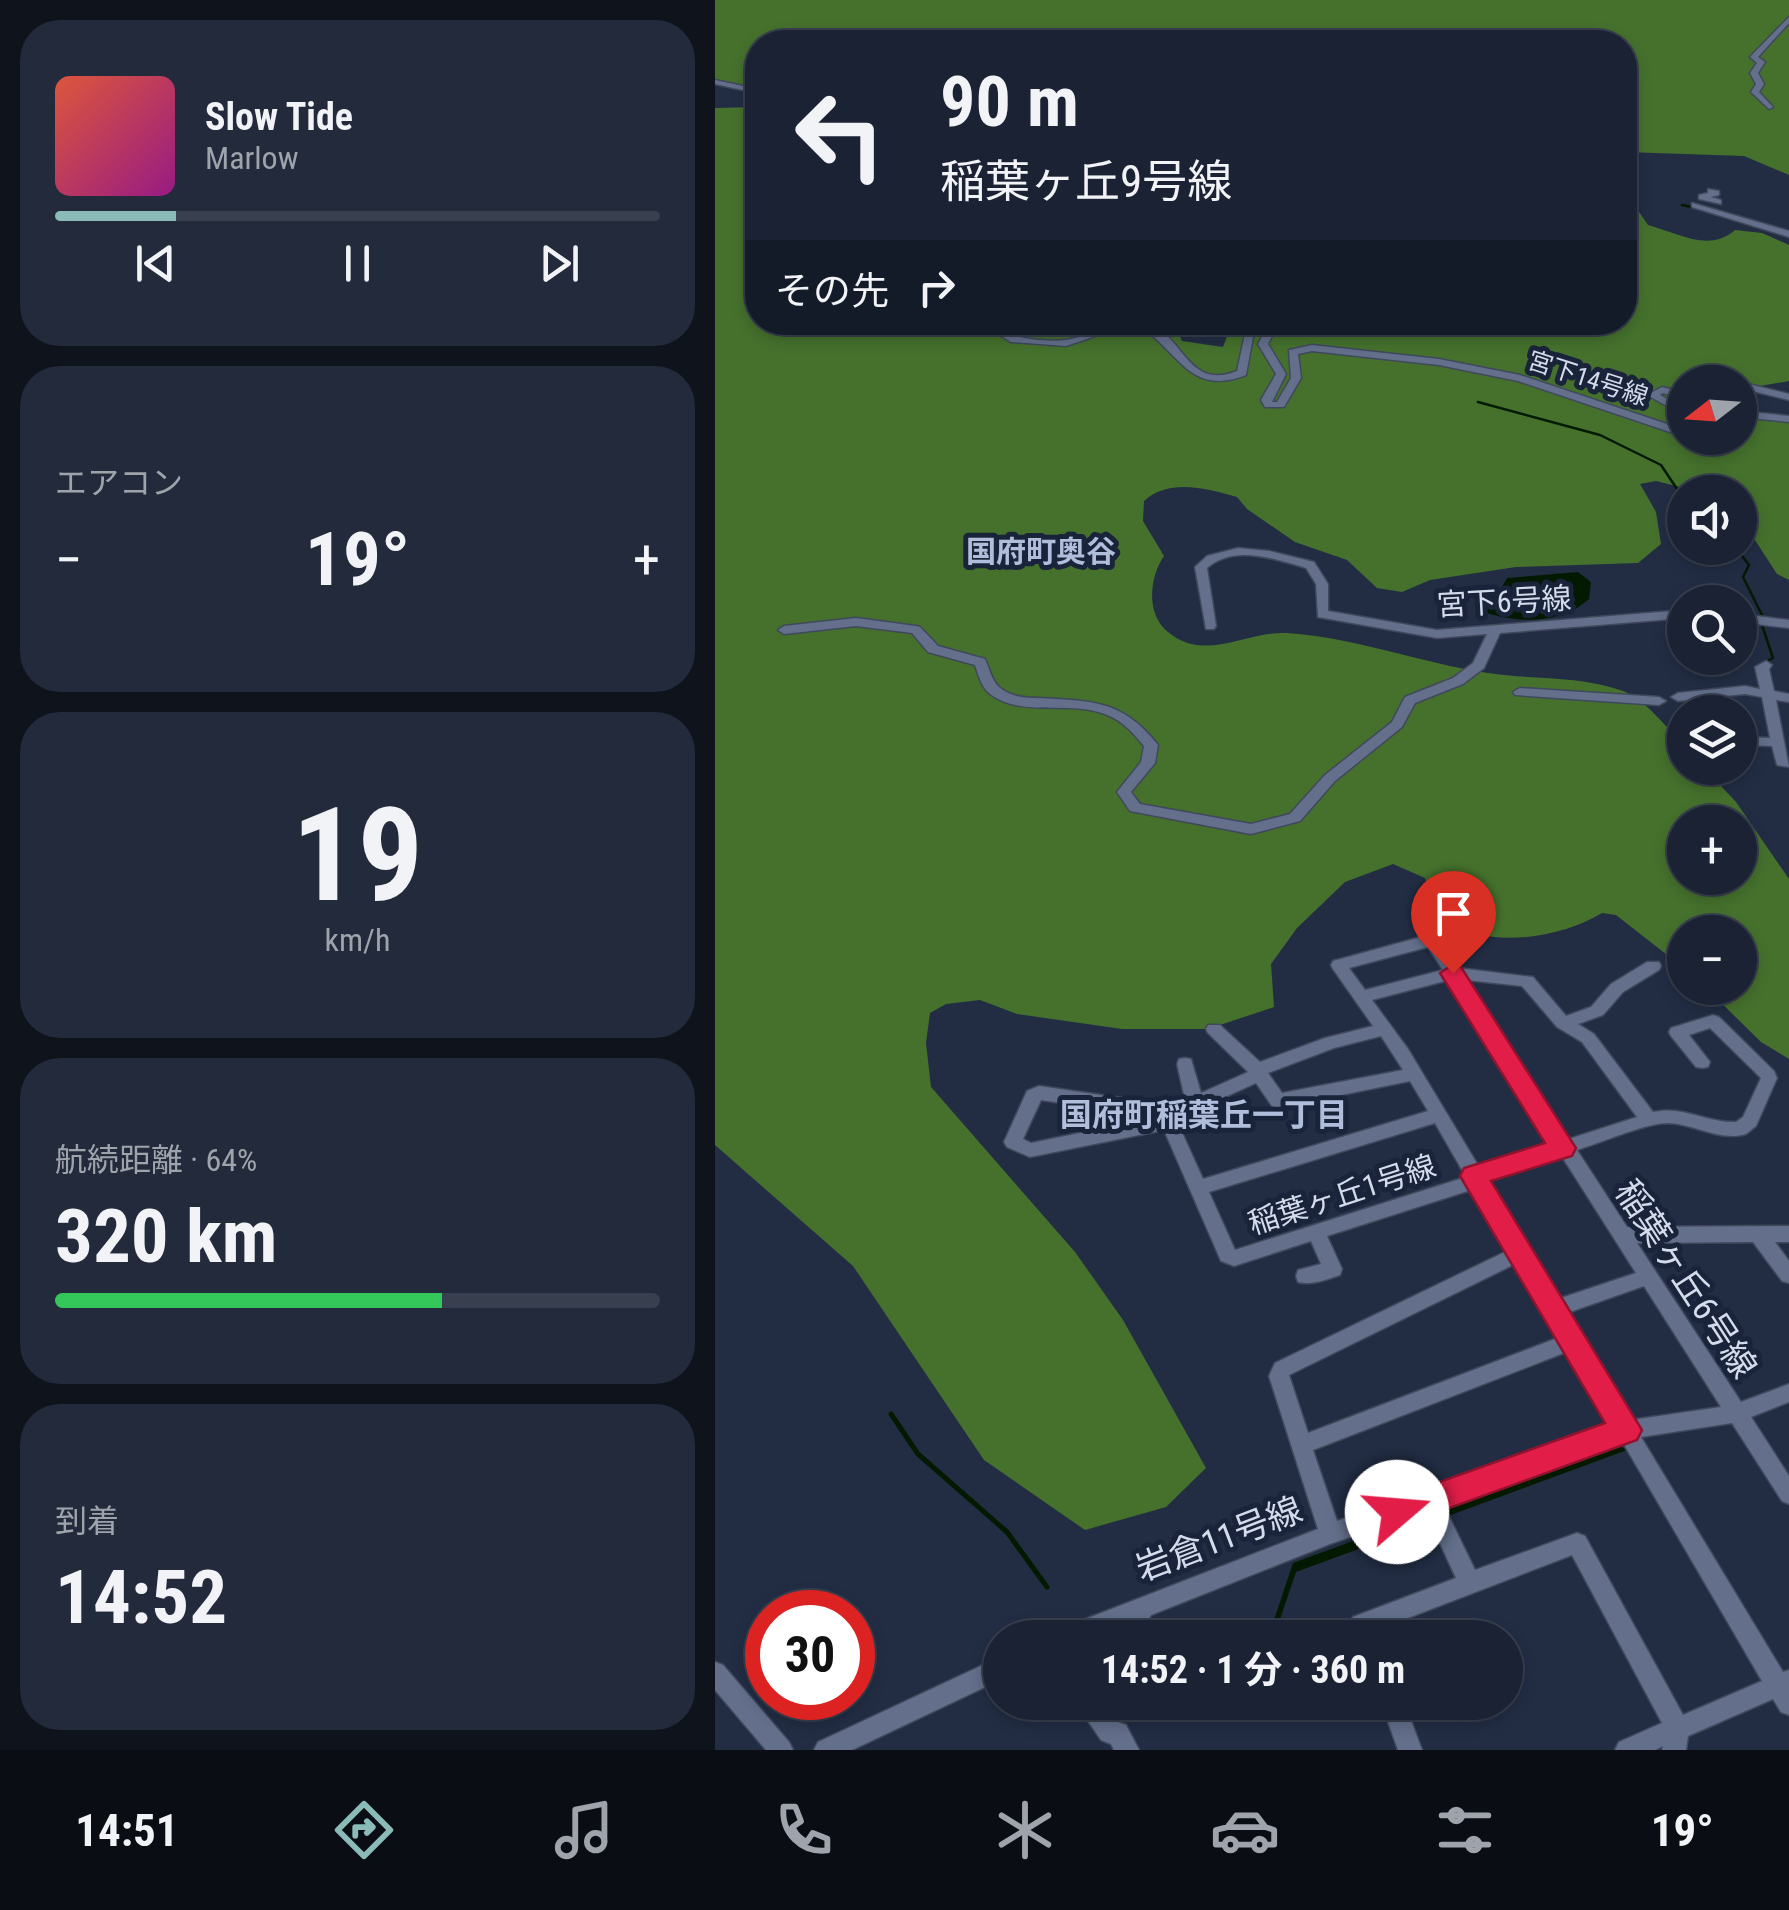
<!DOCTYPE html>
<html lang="ja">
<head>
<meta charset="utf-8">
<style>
  :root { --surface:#1a2233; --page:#232a3b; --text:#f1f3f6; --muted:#9fa4ac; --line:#383f4e; --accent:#8bbbb9 }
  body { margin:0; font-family:"Roboto Condensed","Noto Sans JP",sans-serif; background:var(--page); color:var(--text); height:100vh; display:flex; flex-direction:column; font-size:38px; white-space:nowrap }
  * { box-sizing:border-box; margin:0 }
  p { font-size:32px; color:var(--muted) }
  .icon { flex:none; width:55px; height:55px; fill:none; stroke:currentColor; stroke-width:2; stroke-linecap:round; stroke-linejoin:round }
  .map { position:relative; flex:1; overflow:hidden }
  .side { display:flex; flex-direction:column; gap:20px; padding:20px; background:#0e131c; width:715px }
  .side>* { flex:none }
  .banner { position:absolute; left:30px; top:30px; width:892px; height:305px; border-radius:40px; box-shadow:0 5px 15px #0003,0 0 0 2px var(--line); background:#1a2233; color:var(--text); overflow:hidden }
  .needle { width:65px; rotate:253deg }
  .fabs { position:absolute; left:952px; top:365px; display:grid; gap:20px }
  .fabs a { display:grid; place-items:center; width:90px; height:90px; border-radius:50%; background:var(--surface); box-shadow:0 5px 15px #0003,0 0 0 2px var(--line); font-size:50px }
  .speed { position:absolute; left:30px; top:1590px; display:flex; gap:20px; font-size:50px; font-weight:700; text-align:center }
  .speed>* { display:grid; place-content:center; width:130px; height:130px; border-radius:50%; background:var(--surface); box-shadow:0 5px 15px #0003,0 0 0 2px var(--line); line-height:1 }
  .speed .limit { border:15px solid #d22; background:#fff; color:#111 }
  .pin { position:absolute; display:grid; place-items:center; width:85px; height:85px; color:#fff; margin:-102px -42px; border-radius:50% 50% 50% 0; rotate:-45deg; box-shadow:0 0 10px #0007 }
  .pin .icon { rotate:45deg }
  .me { position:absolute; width:110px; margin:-55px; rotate:72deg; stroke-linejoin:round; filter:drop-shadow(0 0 8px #0008) }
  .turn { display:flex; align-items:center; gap:35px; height:210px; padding:0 30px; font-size:45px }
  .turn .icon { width:130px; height:130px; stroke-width:2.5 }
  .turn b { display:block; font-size:70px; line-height:85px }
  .then { display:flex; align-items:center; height:95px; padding:0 30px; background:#0003; gap:20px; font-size:38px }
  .big { font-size:75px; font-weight:700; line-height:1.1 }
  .side .card { flex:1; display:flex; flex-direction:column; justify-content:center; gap:15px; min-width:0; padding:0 35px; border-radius:40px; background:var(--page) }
  .side .dial { align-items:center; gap:0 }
  .dial b { font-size:130px; line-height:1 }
  .song { display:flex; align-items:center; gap:30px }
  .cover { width:120px; height:120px; border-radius:15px; background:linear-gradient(135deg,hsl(10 70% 55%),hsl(310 70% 35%)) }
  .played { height:10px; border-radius:5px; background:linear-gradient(90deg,var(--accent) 20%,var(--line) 20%) }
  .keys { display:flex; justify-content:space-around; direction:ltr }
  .heat { display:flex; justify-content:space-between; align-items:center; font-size:55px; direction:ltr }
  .charge { height:15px; border-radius:8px; background:linear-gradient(90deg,#34c759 64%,var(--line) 0) }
  .trip { position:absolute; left:268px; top:1620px; width:540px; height:100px; border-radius:50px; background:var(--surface); box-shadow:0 5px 15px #0003,0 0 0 2px var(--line); font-weight:700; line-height:100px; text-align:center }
  .tab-bar { display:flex; height:160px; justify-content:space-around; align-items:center; background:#0a0e14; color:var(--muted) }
  .tab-bar .icon { width:70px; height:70px }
  .tab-bar .active { color:var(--accent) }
  .tab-bar b { font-size:45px; color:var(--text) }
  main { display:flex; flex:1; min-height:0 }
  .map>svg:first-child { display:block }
  .forest { fill:#45712d; fill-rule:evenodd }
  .water { fill:#041a00 }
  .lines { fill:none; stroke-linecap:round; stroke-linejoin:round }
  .stream-far1 { stroke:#041a00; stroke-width:2.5 }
  .stream { stroke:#041a00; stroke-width:5 }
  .street-casing { stroke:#40485c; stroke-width:3 }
  .street { fill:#636f8b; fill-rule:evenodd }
  .route { fill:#e11d48; stroke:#92132f; stroke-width:2.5 }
  .labels { text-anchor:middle; stroke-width:10; stroke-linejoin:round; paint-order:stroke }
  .far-street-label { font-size:25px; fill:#d4dceb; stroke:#19233a }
  .far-quarter-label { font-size:30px; font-weight:bold; fill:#b0bedc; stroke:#19233a }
  .street-label { font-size:30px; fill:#d4dceb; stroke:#19233a }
  .neighbourhood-label { font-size:32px; font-weight:bold; fill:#b0bedc; stroke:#19233a }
  .near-street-label { font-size:35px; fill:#d4dceb; stroke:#19233a }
</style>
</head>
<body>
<main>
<section class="side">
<div class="card">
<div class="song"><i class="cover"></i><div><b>Slow Tide</b><p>Marlow</p></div></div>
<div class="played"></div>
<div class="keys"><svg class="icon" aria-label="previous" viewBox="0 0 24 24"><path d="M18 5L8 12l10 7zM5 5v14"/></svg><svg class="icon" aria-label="pause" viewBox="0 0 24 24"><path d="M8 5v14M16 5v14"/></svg><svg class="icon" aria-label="next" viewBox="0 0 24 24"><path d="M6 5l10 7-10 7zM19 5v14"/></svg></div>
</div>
<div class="card"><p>エアコン</p>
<div class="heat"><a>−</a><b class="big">19°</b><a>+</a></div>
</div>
<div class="card dial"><b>19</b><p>km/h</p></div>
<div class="card"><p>航続距離 · 64%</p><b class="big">320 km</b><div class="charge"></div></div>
<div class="card"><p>到着</p><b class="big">14:52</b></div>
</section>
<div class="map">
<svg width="1074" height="1750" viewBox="0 0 1074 1750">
  <rect width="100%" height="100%" fill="#222d44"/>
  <path class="forest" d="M0 0H1074V18L1041 57 1074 20V175L1029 156 910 152V42H42V87L0 81Z
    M42 107V322L459 323 467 341 508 347 517 323 910 322V214L924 212 933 225C963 233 994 253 1020 230L1047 233 1074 245V381L1045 386 970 382V438H1025V415L1074 421V580L1062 574 1025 517V492H984L941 481 925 484 941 512 946 544 923 563 801 567 715 580 687 592 662 588 632 560 580 542 532 509 522 497C492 488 453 478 429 501L428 521 449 556C435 576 430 614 453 632 490 663 531 631 571 633 639 637 705 663 773 673 818 680 864 675 908 691 930 699 954 730 970 747V768H989L1021 802 1074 879V1059L1046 1042 991 988H1025V932H970V969L901 915 887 913C846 938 773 950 730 920 717 910 714 893 710 878L678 864 630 882 582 928 556 964 559 1007 493 1029H407L302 1014 265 1000 231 1004 215 1013 211 1043 216 1087 360 1252 408 1320 491 1468 451 1507 370 1530 269 1460 138 1266 0 1145V108ZM970 822H1025V878H970Z"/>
  <path class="water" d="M863 572 876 582 874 599C846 625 798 624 764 610V598L787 587 792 578Z
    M902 1444 912 1450 581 1572 559 1637 553 1638 578 1563Z"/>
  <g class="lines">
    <path class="stream-far1" d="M967 205 982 208
      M763 402 885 435 946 465 970 501
      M1021 548 1034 565 1028 577 1047 615
      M1047 625 1058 658 1051 662"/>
    <path class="stream" d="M870 1378 892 1423
      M176 1414 203 1454 292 1532 332 1587"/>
    <defs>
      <path id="street" d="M1074 17V23L1043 57 1050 62 1043 73 1049 84 1044 92 1058 107 1054 109 1036 92 1041 84 1035 73 1042 63 1035 57Z
        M0 80 42 89V93L0 84Z
        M993 189 1004 191V195L996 197 1006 200V204L984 199V195L993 193Z
        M977 203 1074 231V237L977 207Z
        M351 322H367L340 333 296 335C311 339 334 342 350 340 378 337 403 314 433 324 469 335 472 391 522 371L530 334 546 322H565L569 326 557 336 553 344 571 374 557 402H562L576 378 574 350 597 345 724 359 805 375 970 430V437L803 381 724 365 597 351 583 354 586 378 569 407H550L546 400 561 374 543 344 550 332 557 326 555 325 538 337 531 375C477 396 466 356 429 329H401L351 346 296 342 280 332 285 329 339 327Z
        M1023 382H1025L1074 394V400L1025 388V382Z
        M947 387 970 393V399L948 393 945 395 970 409V416L932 395Z
        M1025 411 1074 416V422L1025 417Z
        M523 548 554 551 599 562 613 584V611L722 630 970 610V618L785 633 769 668 748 684 700 703 687 727 620 781 585 821 536 834 415 811 402 792 426 762 429 746C418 733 408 721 392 715 356 699 306 719 274 693 266 686 263 674 260 665L213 652 197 633 141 626 69 634 63 630 69 626 141 618 201 626 205 627 223 646 270 659C274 668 277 681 284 687 294 696 309 698 322 698 376 701 407 699 443 745L440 763 416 792 425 804 536 824 575 814 610 775 677 722 690 697 738 678 758 663 772 634 722 638 603 617 601 584 591 568C560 559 519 544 492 568L501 626 499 629H491L480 567 492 556Z
        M1025 614 1074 620V628L1025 622Z
        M1051 661 1057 665 1054 669 1059 691 1074 694V702L1061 700 1074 767 1062 765 1057 746 1025 745V737L1055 738 1047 697 1030 694 963 701 956 697 963 693 1030 686 1045 689 1040 667Z
        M805 688 944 697 951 701 944 705 800 695 798 692Z
        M717 934 723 936 743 968 818 977 851 1016 876 1007 896 984 932 962H944L946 966 944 970 908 992 888 1015 863 1024 879 1034 938 1112C967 1105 992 1123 1021 1122L1028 1117 1046 1078 995 1028 974 1035 995 1062 993 1067 987 1068 981 1067 956 1036 954 1032 956 1028 998 1015 1004 1017 1059 1071 1062 1078 1041 1126 1031 1134C1004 1142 981 1124 953 1123 931 1123 885 1143 862 1150L912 1227 1074 1226V1242H1060L1074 1261V1283L1067 1281 1038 1242 922 1243 1026 1402 1074 1384V1402L1036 1417 1074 1476V1504L1067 1501 1017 1423 926 1437 1068 1672 1074 1670V1715L1066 1712 1058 1699 973 1736 971 1750H947L948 1746 940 1750H900L904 1742 947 1723 857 1555 659 1631 662 1638H640L635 1625 638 1617 741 1578 710 1511 615 1544 436 1615 423 1638H394L397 1631 379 1638H339L342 1630 350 1627 603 1529 554 1376 560 1363 794 1250 759 1189 612 1236 627 1269 625 1275C613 1279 595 1286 583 1282L581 1276 583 1270 606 1264 596 1241 519 1266 506 1261 449 1130 315 1157 292 1147 289 1142 312 1091 324 1086 448 1104 470 1099 462 1064 464 1059 470 1058 476 1059 486 1093 533 1072 493 1033 491 1029 493 1025H505L545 1062 610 1038 658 1026 618 969 616 965 618 961ZM713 947 728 970 650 990 634 968ZM734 980 839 1144 764 1167 693 1049 657 1000ZM751 980 807 986 842 1027 867 1042 922 1117 854 1139ZM666 1036 688 1070 567 1093 553 1073 619 1048ZM695 1081 713 1111 488 1179 459 1115 486 1108 541 1083 557 1106 563 1108ZM326 1100 443 1117 316 1143 308 1139ZM720 1123 751 1177 520 1250 494 1192ZM846 1155 921 1273 843 1299 772 1179ZM802 1263 845 1337 593 1433 574 1375ZM929 1286 1006 1407 916 1420 852 1313ZM854 1351 897 1425 622 1521 598 1450ZM907 1441 1047 1681 968 1715 870 1536 862 1533 760 1570 728 1504Z
        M285 1657V1680L137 1750H99L103 1742Z
        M0 1662 8 1665 74 1742 78 1750H51L0 1690Z
        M360 1702H386L400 1721 411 1725 424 1750H399L396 1744 386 1740Z
        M666 1702H689L707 1750H683Z"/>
    </defs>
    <use href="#street" class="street-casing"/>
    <use href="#street" class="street"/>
  </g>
  <path class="route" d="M738 964 746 967 861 1148 857 1156 776 1181 927 1430 922 1440 682 1527 671 1523 667 1512 671 1501 890 1423 745 1176 749 1168 830 1143 725 973Z"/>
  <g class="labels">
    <g class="far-street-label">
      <text transform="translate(873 378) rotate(18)" y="9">宮下14号線</text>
    </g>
    <g class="far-quarter-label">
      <text x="326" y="562">国府町奥谷</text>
    </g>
    <g class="street-label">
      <text transform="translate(789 602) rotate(-3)" y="10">宮下6号線</text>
      <text transform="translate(627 1195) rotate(-18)" y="10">稲葉ヶ丘1号線</text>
    </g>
    <g class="neighbourhood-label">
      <text x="489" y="1126">国府町稲葉丘一丁目</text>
    </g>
    <g class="near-street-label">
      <text transform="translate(971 1279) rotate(57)" y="12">稲葉ヶ丘6号線</text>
      <text transform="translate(504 1539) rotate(-21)" y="12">岩倉11号線</text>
    </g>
  </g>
</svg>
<div class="fabs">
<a><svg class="needle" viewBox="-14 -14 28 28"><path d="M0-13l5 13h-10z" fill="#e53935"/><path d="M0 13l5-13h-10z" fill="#9fa4ac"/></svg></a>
<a><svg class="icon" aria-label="sound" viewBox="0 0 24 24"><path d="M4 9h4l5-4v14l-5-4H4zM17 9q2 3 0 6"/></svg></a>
<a><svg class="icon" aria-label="search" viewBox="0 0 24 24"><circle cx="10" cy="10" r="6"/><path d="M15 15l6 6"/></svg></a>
<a><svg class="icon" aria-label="layers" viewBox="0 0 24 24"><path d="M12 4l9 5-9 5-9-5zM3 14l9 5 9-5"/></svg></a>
<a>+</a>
<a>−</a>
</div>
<div class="speed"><div class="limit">30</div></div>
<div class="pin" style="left:738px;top:973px;background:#d93025"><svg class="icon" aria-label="arrive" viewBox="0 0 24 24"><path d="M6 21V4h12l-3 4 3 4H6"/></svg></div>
<svg class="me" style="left:682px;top:1512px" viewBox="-20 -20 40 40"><circle r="19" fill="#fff"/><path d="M0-13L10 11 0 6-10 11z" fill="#e11d48"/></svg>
<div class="trip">14:52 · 1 分 · 360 m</div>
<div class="banner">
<div class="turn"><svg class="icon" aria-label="left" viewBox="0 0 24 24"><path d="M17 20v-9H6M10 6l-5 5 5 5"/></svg><div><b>90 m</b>稲葉ヶ丘9号線</div></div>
<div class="then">その先<svg class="icon" aria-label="right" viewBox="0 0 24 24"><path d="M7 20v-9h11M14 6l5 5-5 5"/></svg></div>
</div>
</div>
</main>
<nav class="tab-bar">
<b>14:51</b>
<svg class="icon active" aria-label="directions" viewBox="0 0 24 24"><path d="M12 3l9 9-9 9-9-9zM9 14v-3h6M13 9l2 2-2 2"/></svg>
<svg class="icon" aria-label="music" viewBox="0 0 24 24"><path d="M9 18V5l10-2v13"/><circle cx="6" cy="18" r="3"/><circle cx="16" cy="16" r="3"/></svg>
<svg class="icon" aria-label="phone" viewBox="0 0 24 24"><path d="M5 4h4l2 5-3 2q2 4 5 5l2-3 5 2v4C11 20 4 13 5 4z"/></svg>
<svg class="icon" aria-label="climate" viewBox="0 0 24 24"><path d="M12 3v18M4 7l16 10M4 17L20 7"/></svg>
<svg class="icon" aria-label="car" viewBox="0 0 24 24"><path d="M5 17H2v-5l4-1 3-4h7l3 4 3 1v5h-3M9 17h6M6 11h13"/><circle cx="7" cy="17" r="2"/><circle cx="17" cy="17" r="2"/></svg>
<svg class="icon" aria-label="filters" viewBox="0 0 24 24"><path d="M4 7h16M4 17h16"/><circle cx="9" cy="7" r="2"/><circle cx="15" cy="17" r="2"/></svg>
<b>19°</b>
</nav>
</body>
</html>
